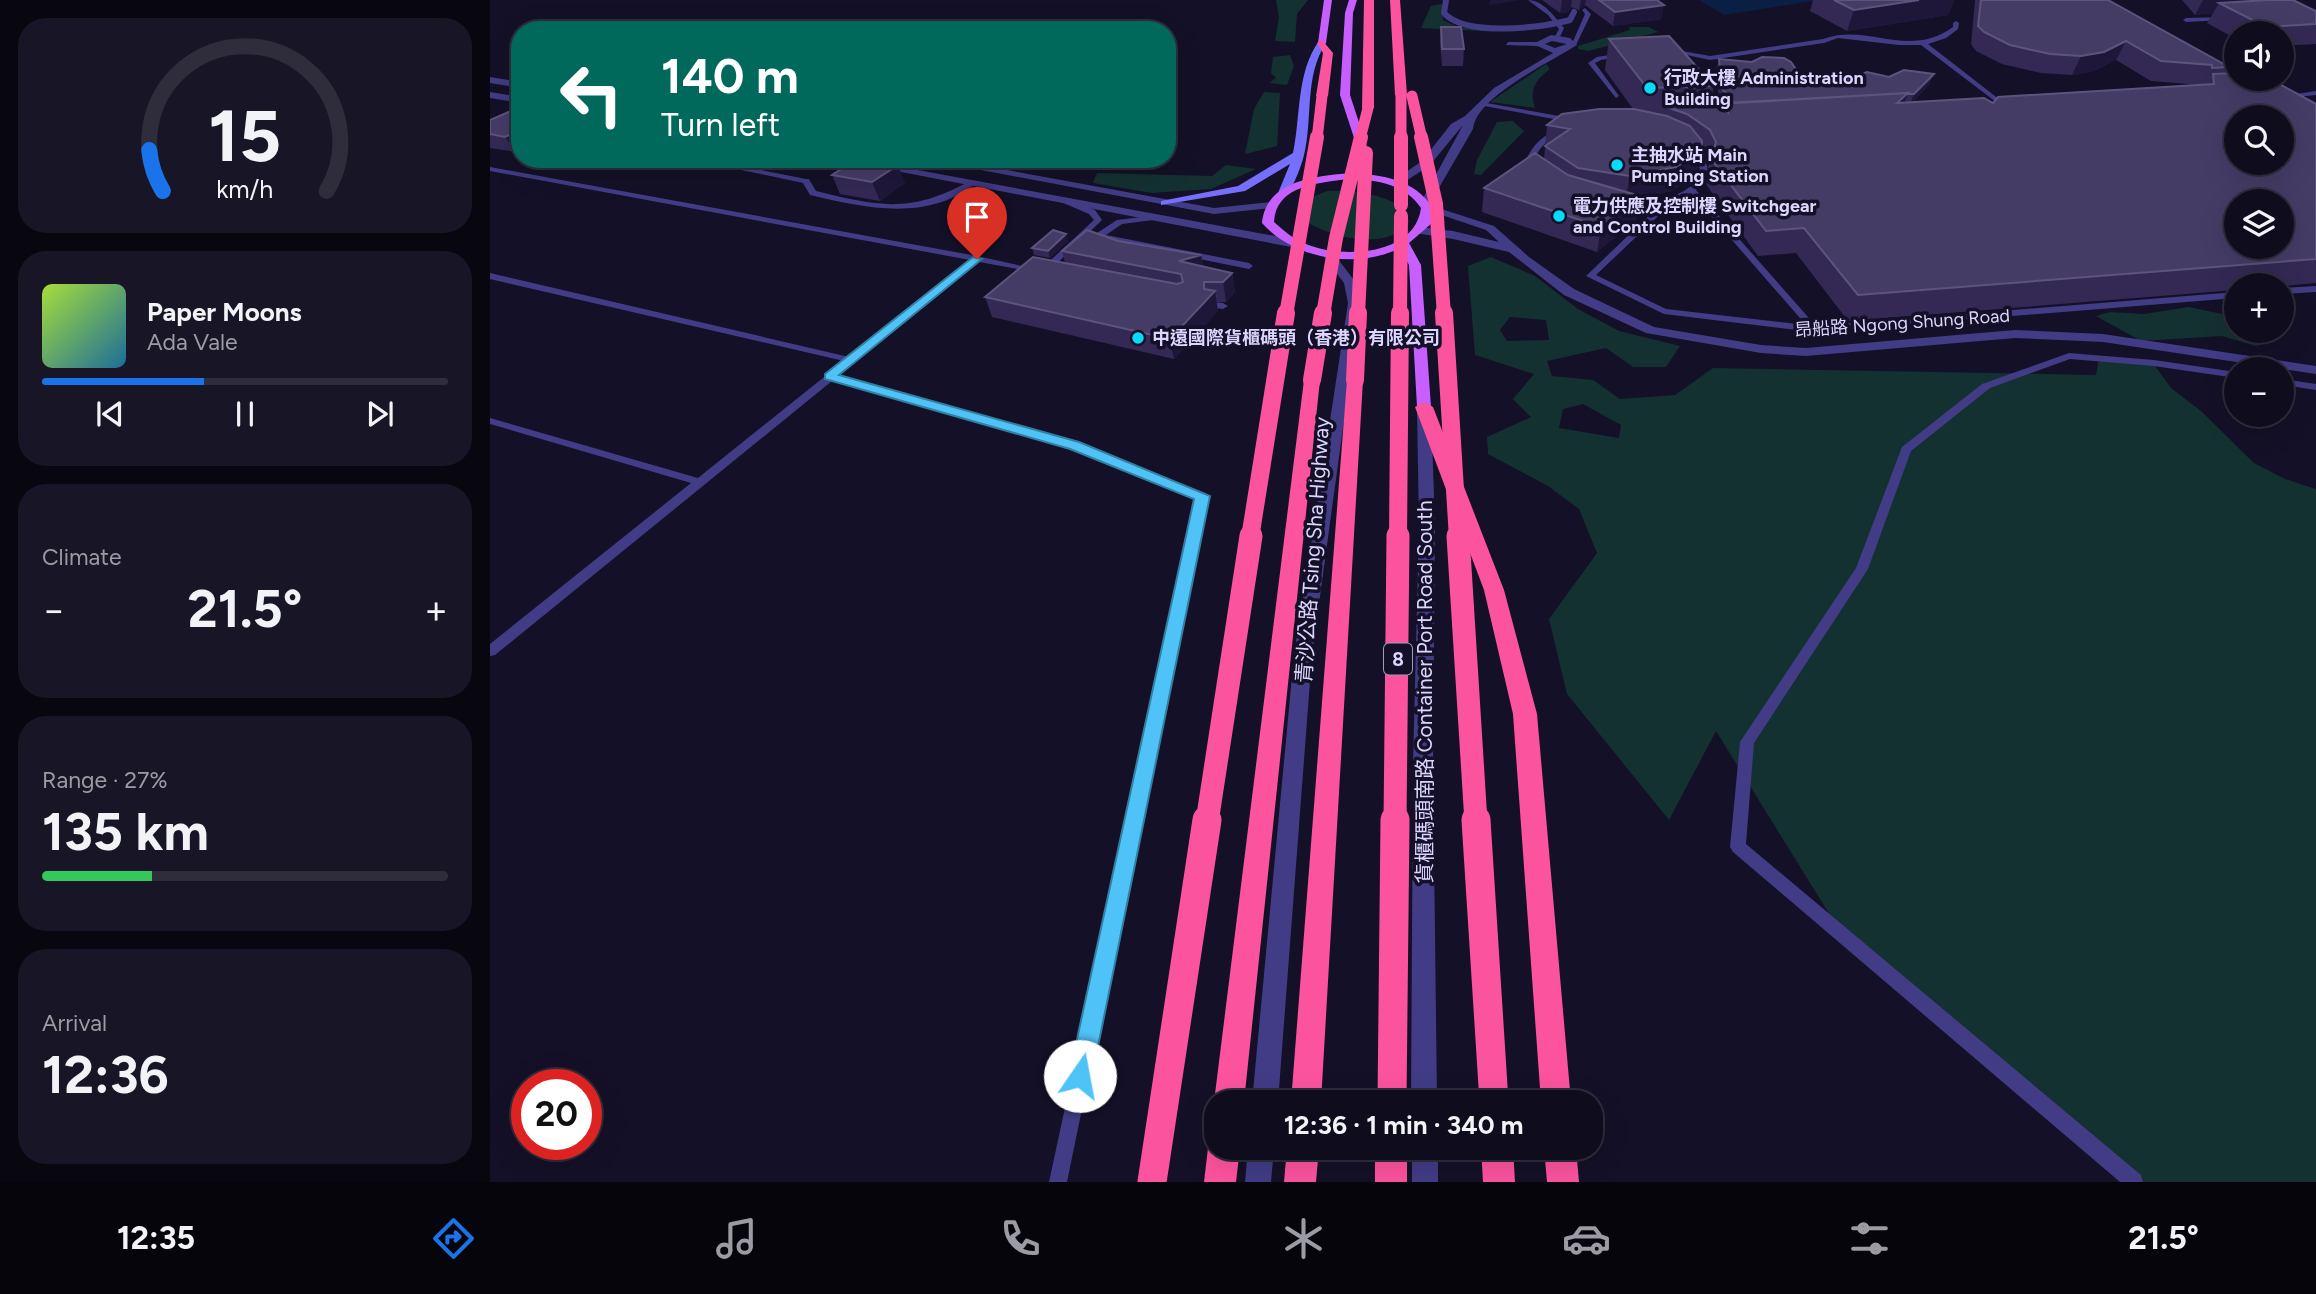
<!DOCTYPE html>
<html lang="en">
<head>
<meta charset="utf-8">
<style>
  :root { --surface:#0f0c1d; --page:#181526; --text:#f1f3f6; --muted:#9b9ba4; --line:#2f2c3b; --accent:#1a73e8 }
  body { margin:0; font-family:Figtree,"Noto Sans TC",sans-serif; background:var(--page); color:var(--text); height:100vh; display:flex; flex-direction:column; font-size:26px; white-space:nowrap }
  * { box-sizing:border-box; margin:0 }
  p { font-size:23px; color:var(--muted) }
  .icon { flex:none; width:38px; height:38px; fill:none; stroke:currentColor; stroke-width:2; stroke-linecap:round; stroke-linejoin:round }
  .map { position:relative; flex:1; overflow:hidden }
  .sheet { display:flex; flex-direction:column; gap:18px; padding:18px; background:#080710; width:490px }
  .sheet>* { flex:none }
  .hud { position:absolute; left:21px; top:21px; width:665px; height:147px; border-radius:28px; box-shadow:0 7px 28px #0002,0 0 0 2px var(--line); background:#00695c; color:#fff; overflow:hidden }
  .fabs { position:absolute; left:1734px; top:21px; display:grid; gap:14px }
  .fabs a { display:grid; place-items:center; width:70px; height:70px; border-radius:50%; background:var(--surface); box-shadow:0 7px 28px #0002,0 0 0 2px var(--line); font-size:35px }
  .speed { position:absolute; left:21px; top:1069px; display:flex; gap:14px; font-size:35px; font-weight:700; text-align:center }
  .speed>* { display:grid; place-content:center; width:91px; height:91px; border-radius:50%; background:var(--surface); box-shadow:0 7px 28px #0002,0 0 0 2px var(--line); line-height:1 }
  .speed .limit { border:10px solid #d22; background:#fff; color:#111 }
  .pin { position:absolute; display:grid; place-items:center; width:60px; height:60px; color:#fff; margin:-72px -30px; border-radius:50% 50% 50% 0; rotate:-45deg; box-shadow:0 0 7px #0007 }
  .pin .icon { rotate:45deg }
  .me { position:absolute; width:77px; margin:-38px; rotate:12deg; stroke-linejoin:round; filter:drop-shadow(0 0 5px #0008) }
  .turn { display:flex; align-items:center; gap:24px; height:147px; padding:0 35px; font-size:32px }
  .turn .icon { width:91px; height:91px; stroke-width:2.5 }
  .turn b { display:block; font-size:49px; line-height:60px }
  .big { font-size:52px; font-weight:700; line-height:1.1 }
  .sheet .tile { flex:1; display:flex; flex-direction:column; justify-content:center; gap:10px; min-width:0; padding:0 24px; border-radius:28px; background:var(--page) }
  .sheet .dial { align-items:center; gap:0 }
  .dial svg { height:182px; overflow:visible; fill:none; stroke:var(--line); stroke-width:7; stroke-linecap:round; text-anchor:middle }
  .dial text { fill:var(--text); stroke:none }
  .song { display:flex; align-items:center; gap:21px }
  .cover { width:84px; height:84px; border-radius:10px; background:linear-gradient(135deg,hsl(80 70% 55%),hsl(200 70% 35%)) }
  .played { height:7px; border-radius:4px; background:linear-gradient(90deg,var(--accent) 40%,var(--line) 40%) }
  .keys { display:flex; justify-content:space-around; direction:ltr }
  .heat { display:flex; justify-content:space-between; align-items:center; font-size:38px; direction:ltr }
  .charge { height:10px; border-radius:5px; background:linear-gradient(90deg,#34c759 27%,var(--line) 0) }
  .trip { position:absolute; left:714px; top:1090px; width:399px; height:70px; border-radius:28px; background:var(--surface); box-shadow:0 7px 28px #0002,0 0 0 2px var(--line); font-weight:700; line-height:70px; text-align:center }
  .dock { display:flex; height:112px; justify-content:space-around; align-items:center; background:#06050c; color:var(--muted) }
  .dock .icon { width:49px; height:49px }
  .dock .active { color:var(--accent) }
  .dock b { font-size:32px; color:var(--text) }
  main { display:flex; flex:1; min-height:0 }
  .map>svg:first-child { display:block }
  .green { fill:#133130; fill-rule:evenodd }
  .water { fill:#0b1e44 }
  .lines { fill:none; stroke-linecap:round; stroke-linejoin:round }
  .service { fill:#413c85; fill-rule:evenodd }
  .minor { fill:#413c85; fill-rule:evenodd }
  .tertiary { fill:#413c85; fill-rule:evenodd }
  .secondary { fill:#766ffd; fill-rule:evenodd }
  .primary { fill:#c65ffd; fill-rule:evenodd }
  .motorway { fill:#fc539f; fill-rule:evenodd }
  .service-bridge { stroke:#413c85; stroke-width:6 }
  .motorway-bridge-far4 { stroke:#fc539f; stroke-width:11 }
  .motorway-bridge-far3 { stroke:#fc539f; stroke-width:14 }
  .motorway-bridge-far2 { stroke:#fc539f; stroke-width:18 }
  .motorway-bridge-far1 { stroke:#fc539f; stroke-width:23 }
  .motorway-bridge { stroke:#fc539f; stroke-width:29 }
  .wall { fill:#332954 }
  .shaded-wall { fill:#1f173a }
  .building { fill:#453c66; stroke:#5d547e; stroke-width:2; fill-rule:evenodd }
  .route { fill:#4fc3f7; stroke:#337fa1; stroke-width:2 }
  .poi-dot { fill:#05dcfb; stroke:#141027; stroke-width:2.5 }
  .labels { text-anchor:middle; stroke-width:7; stroke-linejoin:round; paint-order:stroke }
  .far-poi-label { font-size:18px; font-weight:bold; fill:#dcd6fe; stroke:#141027; text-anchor:start }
  .far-street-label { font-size:18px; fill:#dcd6fe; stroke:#141027 }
  .shield { fill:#141027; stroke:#a09bbe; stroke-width:2 }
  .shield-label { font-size:19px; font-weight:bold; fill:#dcd6fe }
  .street-label { font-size:21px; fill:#dcd6fe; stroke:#141027 }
</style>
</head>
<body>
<main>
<section class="sheet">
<div class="tile dial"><svg viewBox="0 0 100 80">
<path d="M14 69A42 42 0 1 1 86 69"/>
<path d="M14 69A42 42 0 0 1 8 51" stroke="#1a73e8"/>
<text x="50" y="56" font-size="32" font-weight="700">15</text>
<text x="50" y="72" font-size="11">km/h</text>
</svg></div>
<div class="tile">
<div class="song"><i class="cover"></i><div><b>Paper Moons</b><p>Ada Vale</p></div></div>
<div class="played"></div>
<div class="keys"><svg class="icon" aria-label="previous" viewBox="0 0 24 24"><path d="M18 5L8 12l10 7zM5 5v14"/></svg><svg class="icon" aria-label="pause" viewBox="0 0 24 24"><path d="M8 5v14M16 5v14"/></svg><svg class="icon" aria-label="next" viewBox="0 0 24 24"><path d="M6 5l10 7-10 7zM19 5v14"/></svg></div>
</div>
<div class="tile"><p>Climate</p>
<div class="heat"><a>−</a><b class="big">21.5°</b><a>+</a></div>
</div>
<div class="tile"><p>Range · 27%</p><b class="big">135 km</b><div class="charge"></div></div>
<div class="tile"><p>Arrival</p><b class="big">12:36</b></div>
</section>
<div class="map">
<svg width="1826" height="1182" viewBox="0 0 1826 1182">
  <rect width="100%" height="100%" fill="#141027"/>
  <path class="green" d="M786 0H818L807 14 805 42 785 41 789 17Z
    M952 4 953 20 968 27 1012 32 931 28 941 6Z
    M1139 27H1159L1168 32 1099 51 1088 49V46L1140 30Z
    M800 55 804 66 797 85 779 83 786 78 781 73 783 57Z
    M1056 64 1060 69C1045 81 1039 88 1045 108L1000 102Z
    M774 92 790 93 787 146 755 154 764 109Z
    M1023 121 1034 131 991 175 984 174 987 160 1007 122Z
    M736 165 766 169 721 189 662 193 603 183 607 173 722 176Z
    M837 191C862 190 895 194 916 210L919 222C897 254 831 236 807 215L810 202Z
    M1001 257 1045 276 1088 309 1129 331 1190 346 1176 367H1143L1116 348 1057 361 1062 376 1103 380 1130 399 1185 395 1223 368 1606 375 1609 356 1663 363 1681 388 1711 411 1764 463 1795 479 1826 489V1182H1653L1343 920 1226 731 1179 820 1077 694 1059 619 1107 553 1089 509 1058 486 998 454 997 437 1041 417 1023 399 1044 374 985 355 978 266ZM1020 317 1056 320 1059 340 1017 341 1010 330ZM1093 404 1131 425 1129 438 1069 428 1073 409Z
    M1699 307 1737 315 1746 325V331H1753L1769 347 1732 336 1651 341 1606 316 1620 312 1654 314Z"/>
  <path class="water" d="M1209 0H1330L1234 15Z"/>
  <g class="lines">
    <path class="service" d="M1038 0C1053 0 1065 17 1074 28L1069 39 1064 38 1069 29 1058 15Z
      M1095 8 1101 14 1086 45 1081 46 1095 14 1092 10Z
      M1736 17 1734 20 1696 22 1693 20 1696 18Z
      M1466 21 1469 23 1468 29 1456 38 1438 44 1514 103V105H1510L1431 45H1409L1348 38 1334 43 1220 60 1178 51 1181 49 1220 56 1333 39C1378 22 1417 60 1463 27V23Z
      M1018 42H1047L1050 44 1047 46 1016 45Z
      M1132 53 1134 56 1111 60 1105 63 1129 96 1126 98 1098 63 1107 57Z
      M1826 91V95L1795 98 1792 96Z
      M991 102 1080 118 1084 120 1080 122 989 105V103Z
      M1125 123C1151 126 1211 133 1217 166 1219 176 1214 183 1206 190L1326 326 1746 292V298L1324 332 1174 314 1096 276 1172 203C1133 212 1080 209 1049 180 1044 176 1040 169 1035 163 1050 123 1088 124 1125 123ZM1125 127C1148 130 1204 137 1209 164 1211 174 1208 181 1200 187 1169 210 1102 207 1070 188 1059 181 1051 173 1043 163 1056 126 1092 128 1125 127ZM1201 193 1316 325 1176 309 1106 275 1184 201Z
      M199 159H216L316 179H319L326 191C388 206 419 214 478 182L485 184C436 222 375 208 320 195L313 183Z
      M0 167 487 256 550 270 604 220 599 214 571 202V198H577L605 210 612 220 556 274 489 262 348 376 588 443 716 493 718 496 577 1182H559L706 498 580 447 342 381 5 655 0 656V644L201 483 0 424V418L208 478 354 361 0 279V273L359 357 480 260 0 171Z
      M668 215H671V219L632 224 616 235 759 263 763 266 759 269 610 239 604 241 600 239 601 233H607L627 220Z
      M1826 286V292L1792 294V288Z
      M722 302 733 303 738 306 733 309 719 307V303Z
      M1579 353 1664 360 1746 372V378L1664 366 1580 359 1500 388 1421 451 1378 569 1264 743 1256 844 1651 1175 1653 1182H1630L1243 852 1240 847 1250 742 1366 568 1412 447 1492 384Z
      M1792 379 1826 384V390L1792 385Z"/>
    <path class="minor" d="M1061 35 1080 38 1087 45C1063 61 986 96 983 129L939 205 1004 226 1039 257 1084 289 1164 327 1271 345 1316 348 1525 330 1613 334 1826 366V374L1613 342 1525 338 1316 356 1271 353 1156 333 1074 295 1019 252 963 239 925 233V229L929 227 963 231 1009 242 996 230 931 208 935 205 931 202 973 125 940 165 910 185 900 183 932 161 961 124 975 116 1004 88 1063 53 1043 44ZM1062 41 1077 44 1065 48 1055 44Z"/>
    <path class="tertiary" d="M0 77 30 82V88L0 83Z
      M0 92 30 97V103L0 98Z
      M344 159H368L801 239 807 243 801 247Z
      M433 159H457L724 208 781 202 787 205 781 208 724 214Z
      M838 250 842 251 866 283 870 303 822 655 788 1102H762L804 655 858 303 854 283 832 254Z
      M934 405 941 410 945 524 943 766 947 1102H921L923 766 929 524 927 410Z
      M758 1148H784L781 1182H755Z
      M922 1148H948V1182H922Z"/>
    <path class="secondary" d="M829 41 836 43C814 76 823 119 814 155 811 168 804 183 798 195L788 193 800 164 755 191 671 205V201L748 186 803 153C811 116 806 73 829 41Z"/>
    <path class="primary" d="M834 0H842L836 43 832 46 828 43Z
      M859 0H867L863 13 860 95 879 153 874 156 869 153 850 95 855 13Z
      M861 173C893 175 924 179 943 208L941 224 919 243 931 265 941 407 939 410H929L927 407 919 265 910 248C867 270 803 259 772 223 776 180 826 176 861 173ZM850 180C878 178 914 182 931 208 925 256 851 259 816 244 803 239 794 231 784 222 786 188 821 184 850 180Z"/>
    <path class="motorway" d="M874 0H884V108L878 112 872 108Z
      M900 0H910L917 95 911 98 905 95Z
      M832 40 843 53 838 96 832 99 826 96 833 53 827 43Z
      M822 375 830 380 754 1102H726V1108L724 1102 814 380Z
      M865 375 873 380 831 1102H801L857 380Z
      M934 402 943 407 1014 590 1047 714 1081 1102H1051L1023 714 994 590 925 407Z
      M726 1135V1148H750L746 1182H714L718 1148Z
      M797 1148H829L826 1182H794Z
      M885 1148H917V1182H885Z
      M991 1148H1023L1025 1182H993Z
      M1054 1148H1086L1089 1182H1057Z"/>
    <path class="service-bridge" d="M956 0 954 13C975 37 1052 28 1080 20L1084 12"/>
    <path class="motorway-bridge-far4" d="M911 95V139
      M922 96 932 139
      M827 139 832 96
      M870 139 878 108"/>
    <path class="motorway-bridge-far3" d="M911 137V205
      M931 137 946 204 954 315
      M796 315 827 137
      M833 315 846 238 871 137
      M868 315 876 153
      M910 315 911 216"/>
    <path class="motorway-bridge-far2" d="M954 313 968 538
      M822 380 833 313
      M865 380 868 313
      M760 538 796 313
      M908 538 910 313"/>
    <path class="motorway-bridge-far1" d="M968 536 986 822
      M717 822 761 536
      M905 822 908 536"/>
    <path class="motorway-bridge" d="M986 820 1004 1102
      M902 1102 905 820
      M662 1182 717 820"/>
  </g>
  <path class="wall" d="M1052 0H1167L1172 19 1123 26 1095 5 1089 10 1081 7 1078 12 1070 13Z
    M1323 0H1464L1458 15 1357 31 1320 11Z
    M1485 0H1618L1739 67 1735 74 1826 104V283L1792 286 1746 285V290L1358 321 1306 253 1268 256 1215 183 1219 163 1215 153 1211 151 1206 176 1181 191 1150 198 1146 220 1107 252 992 212 994 188 1054 159 1057 125 1143 109 1115 70 1119 39 1224 86 1220 104 1235 110 1236 108 1229 100 1226 71 1229 59 1314 81 1444 74 1439 85 1423 102 1503 103 1711 85 1661 81 1626 60 1604 71 1582 75 1551 73 1512 64 1486 51 1481 44Z
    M1692 0H1803L1826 11V44L1792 46V33H1746V39L1717 23 1723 13 1705 15Z
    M951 27 974 49 973 66H952L950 43Z
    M30 107V151L26 152 0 148V120Z
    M87 159H126L115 165Z
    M342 175 415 183 390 201 350 194Z
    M576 234 578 241 560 258 544 255 542 248Z
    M628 241 711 255 713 266 742 273 745 292 736 302H726L728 311 684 359 502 317 495 297 575 263 572 251Z"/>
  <path class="shaded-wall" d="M1000 0H1031L999 5Z
    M1072 0H1082L1081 7 1078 12 1070 13Z
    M1091 0H1096L1095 5 1089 10Z
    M1429 0H1464L1458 15 1357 31 1364 10Z
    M1713 0H1781L1729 3 1723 13 1705 15Z
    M1174 5 1172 19 1123 26 1125 12Z
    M1636 41 1626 60 1604 71 1582 75 1591 56Z
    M1444 74 1439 85 1419 106 1424 94Z
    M1418 93 1410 115 1407 103Z
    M24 133 30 142V151L26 152 15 137Z
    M1211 152 1206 176 1181 191 1150 198 1146 220 1107 252 1111 227 1135 201 1140 176Z
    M112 159H126L115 165Z
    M408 165 415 183 390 201 382 182Z
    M576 234 578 241 560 258 558 251Z
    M711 255 714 274 689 261Z
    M742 273 745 292 736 302 733 282Z
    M714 282 717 300 725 291 728 311 684 359 680 339Z"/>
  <path class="building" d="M1109 0H1167L1174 5 1125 12Z
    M1344 0H1429L1364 10Z
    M1491 0H1618L1739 67 1722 68V65L1671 61 1636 41 1614 52 1591 56 1560 54 1520 45 1494 32 1488 26Z
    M1778 0H1803L1826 11V24L1776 27 1729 3Z
    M951 27H971L974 49H952Z
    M1179 36 1224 86 1157 88 1119 39Z
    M1272 57 1294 58 1301 62 1314 81 1335 74 1360 78 1377 72 1399 77 1414 70 1444 74 1424 94H1417L1418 93 1245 103 1232 89 1229 59 1262 62Z
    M1746 73V79H1766L1770 81 1782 80 1826 104V259L1368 295 1314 228 1276 231 1221 159 1226 142 1220 130 1197 114 1176 107 1230 104 1238 112 1237 103 1418 93 1407 103 1494 98 1503 103 1508 97 1724 84 1723 74ZM1746 117H1792V163H1746ZM1746 201H1792V247H1746Z
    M30 107V134L24 133 15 137 0 134V120Z
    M1109 109H1144L1177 116 1200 126 1212 141 1211 152 1186 167 1140 176 1088 168 1055 146 1080 129 1057 125 1072 114Z
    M1045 153 1078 175 1150 196 1111 227 994 188Z
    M367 159H376L408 165 382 182 342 175Z
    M563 230 576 234 558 251 542 248Z
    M597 230 628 241 711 255 689 261 742 273 733 282H714V289L725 291 680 339 495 297 543 257 687 284 693 282 691 274 572 251Z"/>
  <path class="route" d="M483 257 492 259 349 375 589 442 720 496 602 1076 598 1085 590 1088 582 1085 579 1076 704 499 580 449 335 379V374Z"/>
  <g class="poi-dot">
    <circle cx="1160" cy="88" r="7"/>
    <circle cx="1127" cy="165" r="7"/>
    <circle cx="1069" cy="216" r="7"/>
    <circle cx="648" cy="338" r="7"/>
  </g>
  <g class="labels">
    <g class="far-poi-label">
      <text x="1174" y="84">行政大樓 Administration<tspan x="1174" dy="21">Building</tspan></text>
      <text x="1141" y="161">主抽水站 Main<tspan x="1141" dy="21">Pumping Station</tspan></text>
      <text x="1083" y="212">電力供應及控制樓 Switchgear<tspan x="1083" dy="21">and Control Building</tspan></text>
      <text x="662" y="344">中遠國際貨櫃碼頭（香港）有限公司</text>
    </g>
    <g class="far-street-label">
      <text transform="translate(1412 323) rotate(-4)" y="6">昂船路 Ngong Shung Road</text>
    </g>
    <rect class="shield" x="894" y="643.5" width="28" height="31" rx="5"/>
    <g class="shield-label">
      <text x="908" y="666">8</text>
    </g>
    <g class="street-label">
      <text transform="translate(823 550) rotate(-86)" y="7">青沙公路 Tsing Sha Highway</text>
      <text transform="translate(935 692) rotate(-90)" y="7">貨櫃碼頭南路 Container Port Road South</text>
    </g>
  </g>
</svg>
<div class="fabs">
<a><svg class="icon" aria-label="sound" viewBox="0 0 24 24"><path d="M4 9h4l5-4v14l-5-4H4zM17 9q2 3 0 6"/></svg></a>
<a><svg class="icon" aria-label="search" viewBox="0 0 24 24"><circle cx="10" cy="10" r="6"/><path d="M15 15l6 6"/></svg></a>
<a><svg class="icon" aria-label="layers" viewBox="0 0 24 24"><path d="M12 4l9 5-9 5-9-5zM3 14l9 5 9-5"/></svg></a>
<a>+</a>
<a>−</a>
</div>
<div class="speed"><div class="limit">20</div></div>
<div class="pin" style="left:487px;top:259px;background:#d93025"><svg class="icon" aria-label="arrive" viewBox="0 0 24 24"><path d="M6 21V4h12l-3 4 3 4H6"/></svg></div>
<svg class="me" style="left:590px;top:1076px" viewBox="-20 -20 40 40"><circle r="19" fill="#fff"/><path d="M0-13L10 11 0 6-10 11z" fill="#4fc3f7"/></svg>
<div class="trip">12:36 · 1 min · 340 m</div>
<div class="hud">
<div class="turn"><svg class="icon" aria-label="left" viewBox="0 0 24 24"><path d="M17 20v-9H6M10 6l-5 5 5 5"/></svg><div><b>140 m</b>Turn left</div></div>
</div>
</div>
</main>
<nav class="dock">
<b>12:35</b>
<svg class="icon active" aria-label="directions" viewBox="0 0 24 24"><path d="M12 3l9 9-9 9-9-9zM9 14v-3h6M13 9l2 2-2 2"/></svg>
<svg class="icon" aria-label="music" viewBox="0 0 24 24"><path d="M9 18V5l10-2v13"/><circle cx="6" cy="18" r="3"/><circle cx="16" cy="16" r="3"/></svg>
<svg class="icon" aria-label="phone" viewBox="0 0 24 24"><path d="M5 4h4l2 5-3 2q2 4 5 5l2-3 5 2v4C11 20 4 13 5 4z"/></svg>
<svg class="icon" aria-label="climate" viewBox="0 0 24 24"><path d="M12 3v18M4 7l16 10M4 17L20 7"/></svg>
<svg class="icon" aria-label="car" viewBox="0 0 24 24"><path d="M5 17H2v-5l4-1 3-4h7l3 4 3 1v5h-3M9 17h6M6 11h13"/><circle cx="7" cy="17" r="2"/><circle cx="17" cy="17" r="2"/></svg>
<svg class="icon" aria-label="filters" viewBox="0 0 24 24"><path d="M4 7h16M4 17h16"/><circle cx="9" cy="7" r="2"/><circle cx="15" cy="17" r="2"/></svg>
<b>21.5°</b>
</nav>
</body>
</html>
